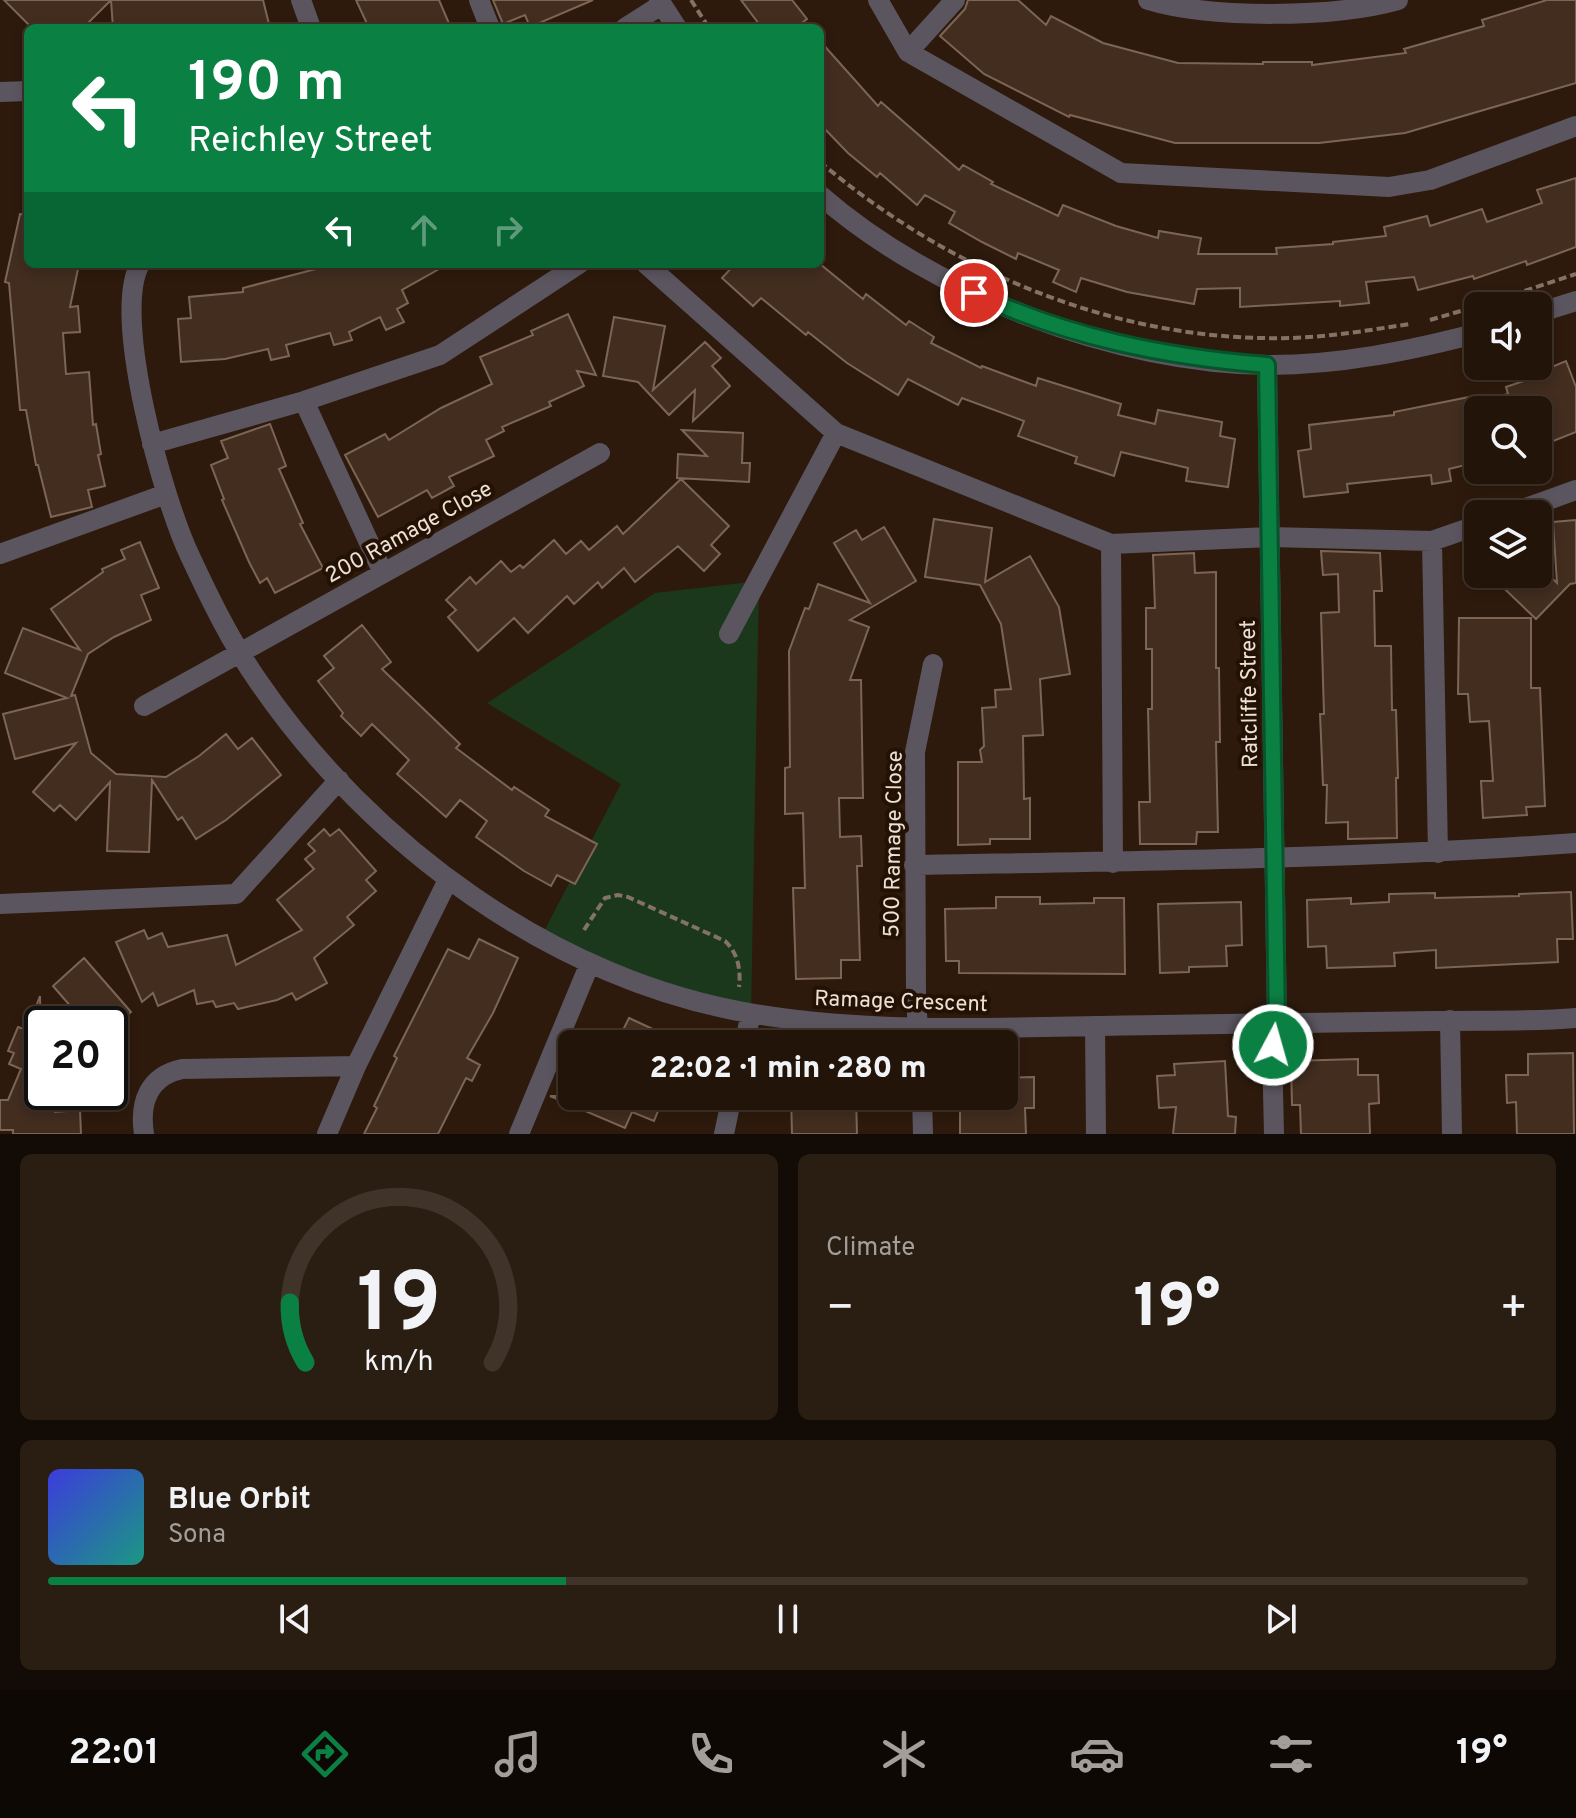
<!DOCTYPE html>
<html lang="en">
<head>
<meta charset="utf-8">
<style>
  :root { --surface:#221409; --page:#2a1d12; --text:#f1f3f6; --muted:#a29e9c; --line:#3f332a; --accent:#0b8043 }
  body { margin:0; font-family:Overpass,sans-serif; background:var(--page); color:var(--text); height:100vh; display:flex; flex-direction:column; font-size:30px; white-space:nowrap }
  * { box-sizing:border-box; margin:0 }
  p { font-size:26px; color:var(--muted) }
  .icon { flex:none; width:44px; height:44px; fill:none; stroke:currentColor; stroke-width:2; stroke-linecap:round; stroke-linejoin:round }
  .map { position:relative; height:1134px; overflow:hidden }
  .details { display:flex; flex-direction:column; gap:20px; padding:20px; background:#130b05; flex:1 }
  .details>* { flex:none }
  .hud { position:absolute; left:24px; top:24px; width:800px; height:244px; border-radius:12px; box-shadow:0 4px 12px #0003,0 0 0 2px var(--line); background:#0b8043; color:#fff; overflow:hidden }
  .tools { position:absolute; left:1464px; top:292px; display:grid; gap:16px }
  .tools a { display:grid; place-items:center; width:88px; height:88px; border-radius:12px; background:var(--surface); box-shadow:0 4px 12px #0003,0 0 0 2px var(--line); font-size:40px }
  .speed { position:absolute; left:24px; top:1006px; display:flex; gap:16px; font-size:40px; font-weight:700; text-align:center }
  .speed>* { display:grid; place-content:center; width:104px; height:104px; border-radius:50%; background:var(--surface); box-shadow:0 4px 12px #0003,0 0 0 2px var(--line); line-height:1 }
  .speed .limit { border:4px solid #111; border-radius:12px; background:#fff; color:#111 }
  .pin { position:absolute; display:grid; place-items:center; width:68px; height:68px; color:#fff; margin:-34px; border:4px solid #fff; border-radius:50%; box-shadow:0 2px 8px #0007 }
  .me { position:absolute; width:88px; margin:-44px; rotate:6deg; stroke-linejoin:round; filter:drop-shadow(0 0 6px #0008) }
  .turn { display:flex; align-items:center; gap:28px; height:168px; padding:0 32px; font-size:36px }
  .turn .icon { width:104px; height:104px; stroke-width:2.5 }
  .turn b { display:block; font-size:56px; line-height:68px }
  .lanes { display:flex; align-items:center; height:76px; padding:0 32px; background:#0003; justify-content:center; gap:40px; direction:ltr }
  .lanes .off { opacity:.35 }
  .big { font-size:60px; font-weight:800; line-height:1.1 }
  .details .widget { flex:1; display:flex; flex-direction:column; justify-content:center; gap:12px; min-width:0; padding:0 28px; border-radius:12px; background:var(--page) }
  .details .dial { align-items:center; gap:0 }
  .dial svg { height:208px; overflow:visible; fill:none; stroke:var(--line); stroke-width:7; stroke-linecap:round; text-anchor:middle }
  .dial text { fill:var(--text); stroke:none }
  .song { display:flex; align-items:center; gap:24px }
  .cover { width:96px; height:96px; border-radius:12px; background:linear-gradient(135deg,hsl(240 70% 55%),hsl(170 70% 35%)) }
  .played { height:8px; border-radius:4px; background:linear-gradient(90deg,var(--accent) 35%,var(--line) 35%) }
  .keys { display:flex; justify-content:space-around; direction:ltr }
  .heat { display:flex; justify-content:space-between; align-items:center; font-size:44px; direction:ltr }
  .details .tiles { flex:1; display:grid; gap:20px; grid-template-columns:1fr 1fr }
  .widget:last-child { grid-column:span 2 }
  .trip { position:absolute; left:558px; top:1030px; width:460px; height:80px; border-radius:12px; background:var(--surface); box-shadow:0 4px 12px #0003,0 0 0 2px var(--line); font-weight:800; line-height:80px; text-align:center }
  .dock { display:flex; height:128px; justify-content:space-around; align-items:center; background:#0e0804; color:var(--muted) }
  .dock .icon { width:56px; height:56px }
  .dock .active { color:var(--accent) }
  .dock b { font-size:36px; color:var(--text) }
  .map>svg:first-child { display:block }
  .green { fill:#1b381d }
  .building { fill:#422d1f; stroke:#7d6556; stroke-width:2 }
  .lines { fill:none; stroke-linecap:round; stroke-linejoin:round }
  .path { stroke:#837267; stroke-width:4; stroke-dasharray:8 4; stroke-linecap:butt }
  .minor { stroke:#5b555f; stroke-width:20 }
  .route-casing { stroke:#07532c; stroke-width:20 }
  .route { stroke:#0b8043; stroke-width:14 }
  .labels { text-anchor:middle; stroke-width:8; stroke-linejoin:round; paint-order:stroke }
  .street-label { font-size:22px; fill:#ede0d7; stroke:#231104 }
</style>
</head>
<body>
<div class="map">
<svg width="1576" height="1134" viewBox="0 0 1576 1134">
  <rect width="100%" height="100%" fill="#2d1a0c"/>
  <path class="green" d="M759 581 751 1014 541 937 621 784 487 703 655 593Z"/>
  <path class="building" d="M4 0H263L270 28H113L111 0 83 28H32Z
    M356 0H439L451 28H369Z
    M493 0H593L530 27 525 15 503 24Z
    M741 0H792L807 19 795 28H762Z
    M968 0H1018L1046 25 1051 16 1103 43 1178 63 1263 64V62H1312V65L1406 53 1404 49 1484 26 1482 20 1547 0H1576V83L1405 133 1319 143H1175L1070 115 1069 117 984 74 940 36 965 9Z
    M820 41 878 106 881 102 959 170 963 165 993 182 991 184 1058 216 1063 205 1116 226 1158 238 1159 231 1201 238 1198 254H1277L1276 248 1333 244V242L1386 236 1384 227 1427 216 1430 226 1482 209 1487 222 1542 203 1537 190 1576 178V247L1527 265 1526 261 1474 279 1473 276 1418 290 1414 277 1366 282 1369 303 1340 306V301L1240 307V288L1197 289 1194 304 1127 292 1081 278 1076 292 1053 282 1059 270 1018 253 1016 259 982 242 949 223 955 212 925 195 917 205 880 173 877 177 848 153 820 124Z
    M20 214 28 215V264H57L78 269 70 307 78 306 80 332 63 333 66 374 89 372 93 425 96 424 101 454 98 455 105 486 88 490 92 507 51 517 38 465H36L26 410H20L9 283 5 282Z
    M335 264H448L402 290 408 303 397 309 404 322 386 330 380 317 349 332 352 340 334 345 330 333 286 345 289 356 271 360 268 349 225 359 181 362 178 319 191 318 189 297 243 292V288Z
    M735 264H820L863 299 866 294 906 325 909 321 934 337 931 343 981 368 982 366 1036 386 1038 378 1121 404 1118 415 1155 424 1158 410 1222 422 1220 436 1235 439 1228 487 1186 481 1188 468 1121 452 1114 476 1075 463 1077 457 1018 436 1024 421 962 398 958 405 908 379 898 395 847 363 808 332 806 335 761 298 753 306 722 278Z
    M568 314 596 375 577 371 584 386 549 402 551 406 502 427 504 431 486 440 494 456 449 477 454 486 432 498 427 490 378 517 345 455 385 434 389 440 441 408 492 384 480 357 533 335 531 331Z
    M614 317 665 326 653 390 705 342 721 358 712 366 730 386 693 421 695 390 669 415 638 382 603 376Z
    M1566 361 1576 387V432L1538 447V410H1478V462L1449 469 1451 481 1432 484 1431 475 1347 484 1348 492 1304 497 1298 451 1311 449 1309 425 1394 415V412L1469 397 1470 404 1508 394 1506 387 1538 376 1537 373Z
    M270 424 286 466 279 469 303 523 300 524 323 568 275 593 267 578 260 583 249 562 222 500 224 499 211 465 228 458 221 441Z
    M682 430 743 433 742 463H750L749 482 677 478 678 454 707 456Z
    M681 479 729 526 711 545 720 554 704 571 678 546 635 582 624 568 602 588 598 582 574 604 567 596 528 633 514 618 478 651 448 617 456 610 446 600 470 577 476 584 501 561 511 572 520 565 523 568 554 540 566 554 581 541 589 550 617 526 623 534Z
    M934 519 992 528 985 582 1030 556 1059 607 1070 674 1040 679 1043 735 1023 736 1024 799 1030 798V839H990V844L958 845V762H982L980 750 984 746 982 708 996 707 995 690 1011 689 1001 624 980 585 925 577Z
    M1576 520V583L1570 584 1536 619 1489 574H1548L1557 583 1553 522Z
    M884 527 916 581 850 620 869 627 850 680H861L863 798H839L840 837 861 836 862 866H857L860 960H841V978L796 979 793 888H805L803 813 785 814V768L790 767 789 651 805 608 809 609 818 584 870 603 834 543 856 530 862 540Z
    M140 542 159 588 141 595 151 620 114 637 88 654 71 696 75 695 91 753 116 774 166 777 199 756 226 734 238 749 252 738 281 775 226 820 196 839 182 817 178 820 152 780 149 852 107 851 110 782 76 820 60 805 54 811 33 792 76 743 15 759 3 714 67 698 5 673 23 628 80 650 51 609 103 572 102 569 125 559 121 550Z
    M1321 551 1380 553 1382 591H1374L1375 646H1391L1392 710H1396L1398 778H1396L1397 838 1348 839V822L1326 823 1327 785H1323L1321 737 1320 714H1324L1321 613 1339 612 1338 574 1323 575Z
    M1194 553 1195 573 1216 572V668H1219L1220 742H1216L1218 832H1197L1196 844H1140L1139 802H1150L1148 709H1152V649H1146V608H1155L1153 555Z
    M1459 618H1531V688H1540L1545 806 1526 807 1527 815 1483 818 1481 781H1493L1489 721 1470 722 1468 694H1458Z
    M362 625 391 662 382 669 460 744 456 748 512 790 514 787 549 810 545 816 597 844 575 884 557 875 551 886 524 871 476 837 487 821 460 800 446 817 397 774 409 760 372 724 361 736 341 716 343 713 318 681 334 668 324 656Z
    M324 829 330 836 339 829 376 871 366 880 376 891 347 917 354 925 314 958 327 983 296 1000 292 993 277 1000 238 1009 234 1003 216 1007 213 1001 197 1004 194 990 158 1006 153 993 142 1002 116 942 144 930 148 939 162 933 168 947 227 935 236 965 302 930 277 900 314 869 305 859 315 851 308 844Z
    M1571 892 1573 939H1557L1558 962 1436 968V950L1394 953 1395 966 1327 968 1326 946 1308 947 1307 900 1351 898V904L1389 902V894L1435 893V898L1519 896V894Z
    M996 897H1040V904L1094 903V898H1124L1125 974 959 973V961H946L945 909 996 908Z
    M1241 902 1242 945 1226 946 1227 966 1189 967V972L1160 973 1158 904Z
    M479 939 518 958 493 1013 467 1058 480 1065 472 1081 466 1078 438 1134H364L377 1108 374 1106 397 1058 394 1056 448 949 469 959Z
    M84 958 131 1012 110 1030V1024H86L53 986Z
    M40 996 42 1098H55V1112L80 1110 81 1134H13V1130H0V1100H8L21 1069 9 1064 14 1053 8 1051 18 1027 27 1030Z
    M629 1018 685 1044H616Z
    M1573 1053 1574 1134H1517L1516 1102 1507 1103 1506 1075H1528V1054Z
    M1358 1059V1075H1378L1379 1103 1369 1104 1370 1134H1301L1300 1105H1292L1291 1061Z
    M1225 1061 1228 1116 1236 1117 1235 1134H1173L1176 1107 1159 1108 1157 1076 1175 1075 1174 1064Z
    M1034 1077V1108H1025L1026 1134H960V1096H1004V1078Z
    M550 1096H664L654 1121 632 1112 625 1128Z
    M791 1096H856L857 1134H792Z"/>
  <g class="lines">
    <path class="path" d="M691 0 709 28
      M820 162C951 272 1116 342 1289 338 1330 337 1370 330 1410 324
      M1479 306 1576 274
      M1430 320 1478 306
      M584 930 605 898 618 895 628 897 725 941C738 953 741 970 739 987"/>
    <path class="minor" d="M301 0 311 28
      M479 0 490 28
      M659 0 677 28
      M878 0 908 52 1121 173 1389 187 1430 180 1576 126
      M1148 0C1211 19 1334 18 1398 0
      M625 28 661 5
      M908 52 955 0
      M0 92 28 91
      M820 195C933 294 1117 364 1268 365 1340 365 1409 351 1478 333
      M140 264C111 316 164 502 190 556 210 599 231 642 258 681 370 845 556 982 755 1014 888 1036 1026 1026 1160 1025 1252 1024 1343 1022 1434 1021 1481 1020 1529 1022 1576 1018
      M646 264 836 433 1111 544 1270 537 1432 541 1478 525
      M1538 313 1576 301
      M1267 365 1277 1023 1272 1047 1274 1134
      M304 401 383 573
      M152 444 304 401 440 355 579 264
      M1509 514 1576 490
      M1432 541 1438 853
      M1111 544 1113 863
      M0 554 166 494
      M729 634 836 433
      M144 706 600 453
      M914 865C1135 861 1356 859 1576 843
      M0 904 236 894 339 780
      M1450 1020 1452 1134
      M1095 1026 1096 1134
      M744 1044 751 1014
      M919 1044 916 998 915 752 933 664
      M922 1096 923 1134
      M144 1134C139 1102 149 1076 182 1069L356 1066
      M327 1134 356 1066 448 880
      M519 1134 590 963
      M724 1134 732 1096"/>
  </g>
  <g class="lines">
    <defs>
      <path id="route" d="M974 293C1067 337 1165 357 1267 365L1277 1023 1273 1045"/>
    </defs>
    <use href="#route" class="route-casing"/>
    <use href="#route" class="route"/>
  </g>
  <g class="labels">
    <g class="street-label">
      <text transform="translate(408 531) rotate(-29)" y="8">200 Ramage Close</text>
      <text transform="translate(1248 694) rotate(-91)" y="8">Ratcliffe Street</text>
      <text transform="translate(892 844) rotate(-89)" y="8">500 Ramage Close</text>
      <text transform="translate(901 1000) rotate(2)" y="8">Ramage Crescent</text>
    </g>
  </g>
</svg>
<div class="tools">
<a><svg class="icon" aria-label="sound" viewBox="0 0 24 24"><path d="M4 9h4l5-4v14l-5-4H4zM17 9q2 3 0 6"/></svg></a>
<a><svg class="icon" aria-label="search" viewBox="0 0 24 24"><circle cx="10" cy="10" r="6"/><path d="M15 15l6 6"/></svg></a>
<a><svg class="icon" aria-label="layers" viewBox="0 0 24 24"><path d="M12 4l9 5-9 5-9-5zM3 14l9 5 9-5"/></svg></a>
</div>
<div class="speed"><div class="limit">20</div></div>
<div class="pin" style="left:974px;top:293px;background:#d93025"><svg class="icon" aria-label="arrive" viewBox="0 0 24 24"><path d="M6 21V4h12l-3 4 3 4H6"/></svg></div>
<svg class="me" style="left:1273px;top:1045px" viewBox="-20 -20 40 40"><circle r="17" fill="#0b8043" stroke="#fff" stroke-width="3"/><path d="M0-11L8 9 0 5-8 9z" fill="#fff"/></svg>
<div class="trip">22:02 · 1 min · 280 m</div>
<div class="hud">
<div class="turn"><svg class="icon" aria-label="left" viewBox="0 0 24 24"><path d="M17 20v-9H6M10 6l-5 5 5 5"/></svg><div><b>190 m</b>Reichley Street</div></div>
<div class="lanes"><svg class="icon" aria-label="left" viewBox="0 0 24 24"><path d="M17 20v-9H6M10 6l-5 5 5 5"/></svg><svg class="icon off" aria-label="ahead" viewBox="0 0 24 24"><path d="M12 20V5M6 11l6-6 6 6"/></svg><svg class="icon off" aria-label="right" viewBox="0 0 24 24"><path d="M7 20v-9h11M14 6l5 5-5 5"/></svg></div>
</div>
</div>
<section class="details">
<div class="tiles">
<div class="widget dial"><svg viewBox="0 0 100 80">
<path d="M14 69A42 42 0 1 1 86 69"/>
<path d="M14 69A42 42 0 0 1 8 46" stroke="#0b8043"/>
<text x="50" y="56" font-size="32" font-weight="700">19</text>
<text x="50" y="72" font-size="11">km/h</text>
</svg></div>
<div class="widget"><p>Climate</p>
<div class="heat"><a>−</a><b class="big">19°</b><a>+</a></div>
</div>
<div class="widget">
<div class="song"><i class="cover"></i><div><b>Blue Orbit</b><p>Sona</p></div></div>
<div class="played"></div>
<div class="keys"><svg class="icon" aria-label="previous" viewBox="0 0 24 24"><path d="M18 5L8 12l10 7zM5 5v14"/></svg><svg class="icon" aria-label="pause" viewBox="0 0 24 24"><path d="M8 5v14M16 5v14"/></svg><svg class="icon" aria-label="next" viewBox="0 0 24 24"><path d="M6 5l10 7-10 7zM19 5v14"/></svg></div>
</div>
</div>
</section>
<nav class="dock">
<b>22:01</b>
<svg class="icon active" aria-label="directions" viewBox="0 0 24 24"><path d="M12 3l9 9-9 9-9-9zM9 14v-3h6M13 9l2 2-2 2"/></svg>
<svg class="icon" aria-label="music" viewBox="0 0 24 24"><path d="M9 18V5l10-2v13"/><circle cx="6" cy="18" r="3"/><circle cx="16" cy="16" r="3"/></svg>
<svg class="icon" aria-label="phone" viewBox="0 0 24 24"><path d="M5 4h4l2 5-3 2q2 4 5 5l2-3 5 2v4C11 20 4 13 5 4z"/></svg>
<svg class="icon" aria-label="climate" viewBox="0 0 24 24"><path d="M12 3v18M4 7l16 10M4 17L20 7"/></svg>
<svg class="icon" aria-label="car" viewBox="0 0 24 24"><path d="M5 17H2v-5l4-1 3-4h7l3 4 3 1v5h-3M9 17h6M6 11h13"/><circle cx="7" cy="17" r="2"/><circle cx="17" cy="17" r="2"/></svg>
<svg class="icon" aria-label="filters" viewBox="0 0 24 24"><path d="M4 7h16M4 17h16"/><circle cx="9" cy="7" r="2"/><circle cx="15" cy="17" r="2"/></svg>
<b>19°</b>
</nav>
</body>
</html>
